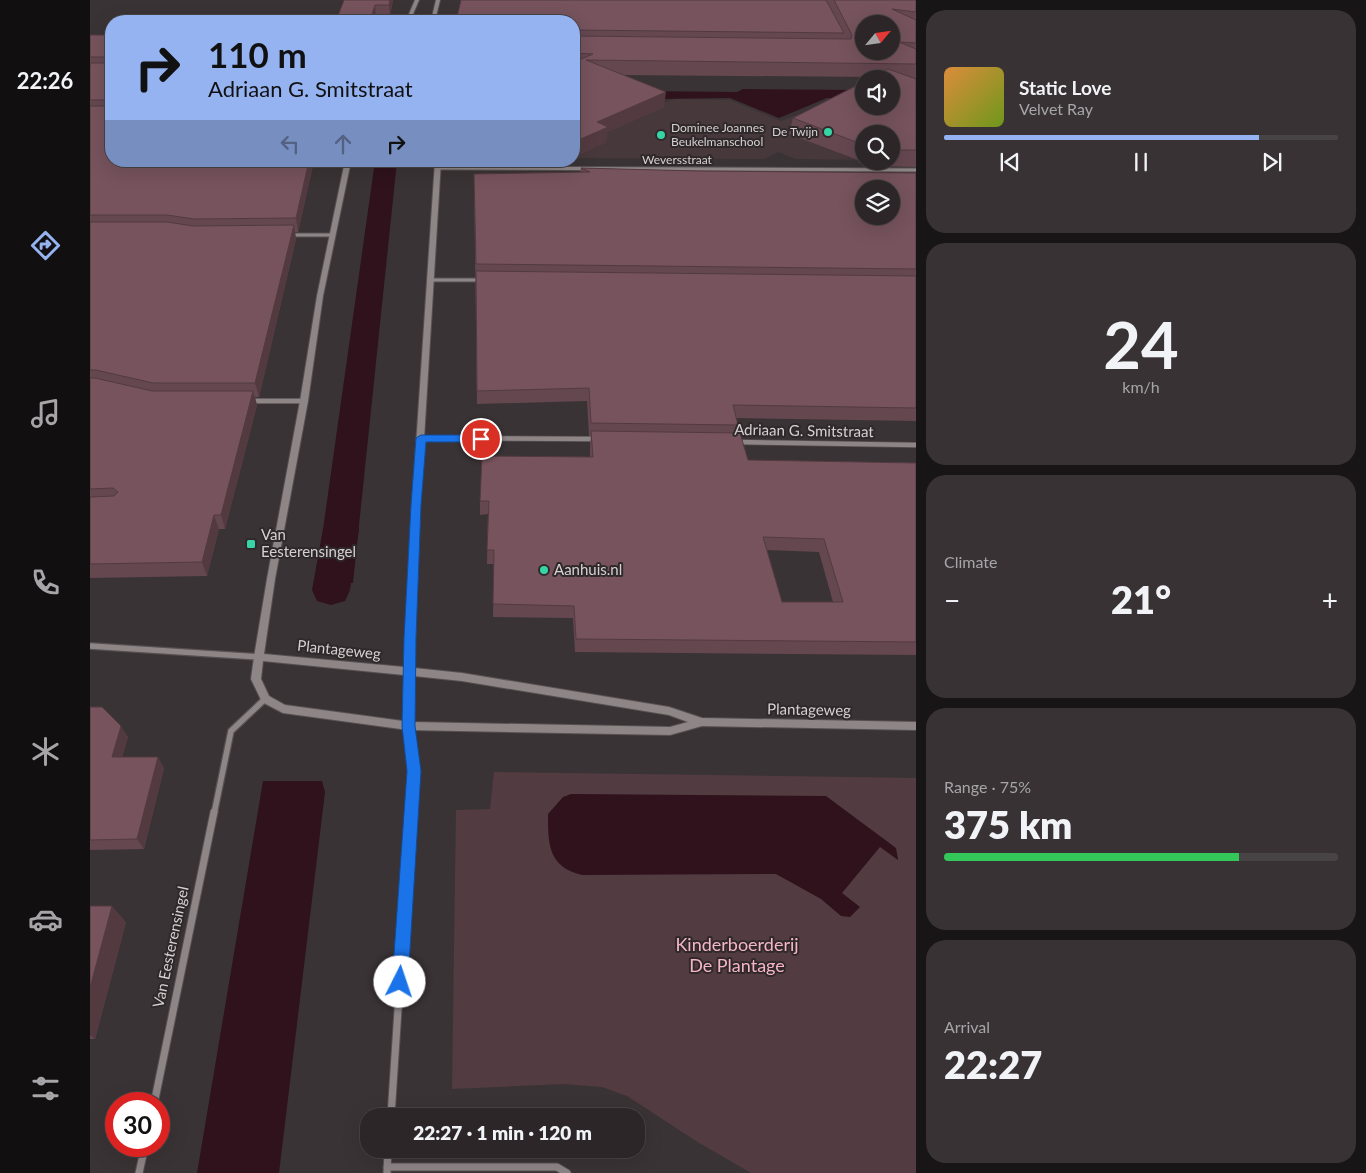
<!DOCTYPE html>
<html lang="en">
<head>
<meta charset="utf-8">
<style>
  :root { --surface:#2c2628; --page:#383234; --text:#f1f3f6; --muted:#a6a5a8; --line:#484345; --accent:#95b2f1 }
  body { margin:0; font-family:Lato,sans-serif; background:var(--page); color:var(--text); height:100vh; display:flex; flex-direction:column; font-size:19px; white-space:nowrap }
  * { box-sizing:border-box; margin:0 }
  p { font-size:16px; color:var(--muted) }
  .icon { flex:none; width:28px; height:28px; fill:none; stroke:currentColor; stroke-width:2; stroke-linecap:round; stroke-linejoin:round }
  .map { position:relative; flex:1; overflow:hidden }
  .details { display:flex; flex-direction:column; gap:10px; padding:10px; background:#181516; width:450px }
  .details>* { flex:none }
  .hud { position:absolute; left:15px; top:15px; width:475px; height:152px; border-radius:20px; box-shadow:0 5px 20px #0002,0 0 0 1px var(--line); background:#95b2f1; color:#111; overflow:hidden }
  .needle { width:32px; rotate:61deg }
  .controls { position:absolute; left:765px; top:15px; display:grid; gap:10px }
  .controls a { display:grid; place-items:center; width:45px; height:45px; border-radius:50%; background:var(--surface); box-shadow:0 5px 20px #0002,0 0 0 1px var(--line); font-size:25px }
  .speed { position:absolute; left:15px; top:1092px; display:flex; gap:10px; font-size:25px; font-weight:700; text-align:center }
  .speed>* { display:grid; place-content:center; width:65px; height:65px; border-radius:50%; background:var(--surface); box-shadow:0 5px 20px #0002,0 0 0 1px var(--line); line-height:1 }
  .speed .limit { border:8px solid #d22; background:#fff; color:#111 }
  .pin { position:absolute; display:grid; place-items:center; width:42px; height:42px; color:#fff; margin:-21px; border:2px solid #fff; border-radius:50%; box-shadow:0 1px 5px #0007 }
  .me { position:absolute; width:55px; margin:-28px; rotate:4deg; stroke-linejoin:round; filter:drop-shadow(0 0 4px #0008) }
  .turn { display:flex; align-items:center; gap:18px; height:105px; padding:0 20px; font-size:22px }
  .turn .icon { width:65px; height:65px; stroke-width:2.5 }
  .turn b { display:block; font-size:35px; line-height:42px }
  .lanes { display:flex; align-items:center; height:48px; padding:0 20px; background:#0003; justify-content:center; gap:25px; direction:ltr }
  .lanes .off { opacity:.35 }
  .big { font-size:38px; font-weight:800; line-height:1.1 }
  .details .tile { flex:1; display:flex; flex-direction:column; justify-content:center; gap:8px; min-width:0; padding:0 18px; border-radius:20px; background:var(--page) }
  .details .dial { align-items:center; gap:0 }
  .dial b { font-size:65px; line-height:1 }
  .song { display:flex; align-items:center; gap:15px }
  .cover { width:60px; height:60px; border-radius:8px; background:linear-gradient(135deg,hsl(30 70% 55%),hsl(80 70% 35%)) }
  .played { height:5px; border-radius:2px; background:linear-gradient(90deg,var(--accent) 80%,var(--line) 80%) }
  .keys { display:flex; justify-content:space-around; direction:ltr }
  .heat { display:flex; justify-content:space-between; align-items:center; font-size:28px; direction:ltr }
  .charge { height:8px; border-radius:4px; background:linear-gradient(90deg,#34c759 75%,var(--line) 0) }
  .trip { position:absolute; left:270px; top:1108px; width:285px; height:50px; border-radius:20px; background:var(--surface); box-shadow:0 5px 20px #0002,0 0 0 1px var(--line); font-weight:800; line-height:50px; text-align:center }
  main { display:flex; flex:1; min-height:0 }
  .tab-bar { display:flex; flex-direction:column; width:90px; justify-content:space-around; align-items:center; background:#120f10; color:var(--muted) }
  .tab-bar .icon { width:35px; height:35px }
  .tab-bar .current { color:var(--accent) }
  .tab-bar b { font-size:22px; color:var(--text) }
  .map>svg:first-child { display:block }
  .built { fill:#47383c }
  .green { fill:#533b42 }
  .water { fill:#2f121c }
  .lines { fill:none; stroke-linecap:round; stroke-linejoin:round }
  .canal { fill:#2f121c; fill-rule:evenodd }
  .minor-far3-casing { stroke:#575152; stroke-width:5 }
  .minor-far2-casing { stroke:#575152; stroke-width:6 }
  .minor-far1-casing { stroke:#575152; stroke-width:8 }
  .minor-casing { stroke:#575152; stroke-width:9 }
  .tertiary-casing { stroke:#575152; stroke-width:2 }
  .minor-far3 { stroke:#8e8587; stroke-width:3 }
  .minor-far2 { stroke:#8e8587; stroke-width:4.5 }
  .minor-far1 { stroke:#8e8587; stroke-width:5.5 }
  .minor { stroke:#8e8587; stroke-width:7 }
  .tertiary { fill:#8e8587; fill-rule:evenodd }
  .wall { fill:#654750; fill-rule:evenodd }
  .shaded-wall { fill:#533a41 }
  .building { fill:#76535d; stroke:#533a41; fill-rule:evenodd }
  .route { fill:#1a73e8; stroke:#114b97 }
  .poi-dot { fill:#37d4a6; stroke:#30292b; stroke-width:2 }
  .labels { text-anchor:middle; stroke-width:4; stroke-linejoin:round; paint-order:stroke }
  .far-poi-label { font-size:12px; fill:#d5d0d1; stroke:#30292b; text-anchor:start }
  .far-street-label { font-size:12px; fill:#d5d0d1; stroke:#30292b }
  .street-label { font-size:15px; fill:#d5d0d1; stroke:#30292b }
  .poi-label { font-size:15px; fill:#d5d0d1; stroke:#30292b; text-anchor:start }
  .near-park-label { font-size:18px; fill:#f6b5c7; stroke:#30292b }
</style>
</head>
<body>
<main>
<nav class="tab-bar">
<b>22:26</b>
<svg class="icon current" aria-label="directions" viewBox="0 0 24 24"><path d="M12 3l9 9-9 9-9-9zM9 14v-3h6M13 9l2 2-2 2"/></svg>
<svg class="icon" aria-label="music" viewBox="0 0 24 24"><path d="M9 18V5l10-2v13"/><circle cx="6" cy="18" r="3"/><circle cx="16" cy="16" r="3"/></svg>
<svg class="icon" aria-label="phone" viewBox="0 0 24 24"><path d="M5 4h4l2 5-3 2q2 4 5 5l2-3 5 2v4C11 20 4 13 5 4z"/></svg>
<svg class="icon" aria-label="climate" viewBox="0 0 24 24"><path d="M12 3v18M4 7l16 10M4 17L20 7"/></svg>
<svg class="icon" aria-label="car" viewBox="0 0 24 24"><path d="M5 17H2v-5l4-1 3-4h7l3 4 3 1v5h-3M9 17h6M6 11h13"/><circle cx="7" cy="17" r="2"/><circle cx="17" cy="17" r="2"/></svg>
<svg class="icon" aria-label="filters" viewBox="0 0 24 24"><path d="M4 7h16M4 17h16"/><circle cx="9" cy="7" r="2"/><circle cx="15" cy="17" r="2"/></svg>
</nav>
<div class="map">
<svg width="826" height="1173" viewBox="0 0 826 1173">
  <rect width="100%" height="100%" fill="#3a3335"/>
  <path class="built" d="M585 99 640 100 691 121 748 100 774 106H801V134H774V160L706 159 688 152 674 159 484 158V105L570 104Z"/>
  <path class="green" d="M404 772 826 778V1173H661L606 1141 537 1096 512 1087 473 1084 362 1089 366 810 400 809Z"/>
  <path class="water" d="M484 87 548 91 647 92 653 89 774 90V99L737 98 689 118 640 98 568 99Z
    M285 161H307L263 583 233 582 226 579Z
    M173 781H232L235 792 189 1173H107Z
    M481 794 736 796 806 848 808 859V860L790 847 752 893 770 907 760 917 751 916 731 899 686 874 492 875C458 867 458 844 458 814L473 797Z"/>
  <g class="lines">
    <path class="canal" d="M251 516 264 520 269 529 260 590 255 601 241 605 227 601 222 590 233 529 238 520Z"/>
    <defs>
      <path id="minor-far3" d="M348 168 826 170
        M200 235H241
        M339 280H391"/>
      <path id="minor-far2" d="M159 401H214
        M331 438 506 439
        M647 442 826 445"/>
      <path id="minor-far1" d="M0 646 169 657
        M318 726 324 771 321 814
        M124 814 141 731 175 699"/>
      <path id="minor" d="M64 1104 124 812
        M301 1116 321 812
        M297 1167H467L477 1173
        M49 1173 55 1146
        M297 1173 298 1149"/>
      <path id="tertiary" d="M325 0H329L320 21H316Z
        M346 0H350L345 21H341Z
        M255 161H261L233 296 218 401 185 579 174 654 314 667 322 505 345 161H351L330 505 324 668 372 673 579 707 612 718 826 722V730L612 726 580 735 318 730 193 713 172 702 161 679 164 657 177 579 210 401 227 296ZM173 661 314 675 313 721 195 705 179 696 171 679ZM324 676 372 681 579 715 598 722 580 727 323 722Z"/>
    </defs>
    <use href="#minor-far3" class="minor-far3-casing"/>
    <use href="#minor-far2" class="minor-far2-casing"/>
    <use href="#minor-far1" class="minor-far1-casing"/>
    <use href="#minor" class="minor-casing"/>
    <use href="#tertiary" class="tertiary-casing"/>
    <use href="#minor-far3" class="minor-far3"/>
    <use href="#minor-far2" class="minor-far2"/>
    <use href="#minor-far1" class="minor-far1"/>
    <use href="#minor" class="minor"/>
    <use href="#tertiary" class="tertiary"/>
  </g>
  <path class="wall" d="M254 0H303L300 16H286Z
    M371 0H826V78H824L826 79V167L784 166 699 134 703 118 782 77 532 75 574 107 517 132 516 142 484 157V21ZM774 134H801V161H774Z
    M0 35H21V161H224L208 232H205L206 239 169 397H165L167 405 135 529H129L117 576 0 578Z
    M450 161H475L466 165H458Z
    M491 168 608 171 826 173V421L646 418 648 425 646 433 658 460 826 463V655L485 652 483 618 403 617 404 564H397L398 514 390 515V501L500 457V444L501 436H499L497 401 387 404 384 174 490 172ZM677 550 729 552 743 602H692Z
    M0 707 38 737 32 757 74 768 54 849 0 850Z
    M0 906 36 922 5 1039H0Z"/>
  <path class="shaded-wall" d="M300 0H303L300 16 299 5Z
    M285 5 286 16 285 21H280Z
    M576 92 574 107 517 132 516 142 484 157V142L507 122Z
    M219 161H224L208 232 206 218Z
    M467 161H475L466 165Z
    M204 225 206 239 169 397 165 383Z
    M163 391 167 405 135 529 131 515Z
    M124 515 129 529 117 576 112 562Z
    M31 726 38 737 29 768 22 757Z
    M68 757 74 768 54 849 47 839Z
    M22 906 36 922 5 1039 0 1035V988Z"/>
  <path class="building" d="M254 0H300L299 5H285L280 21H246Z
    M371 0H736L754 33 485 30 484 31V21H366Z
    M744 0H826V12L802 9 826 20V43L809 42 826 49V64L496 60 576 92 507 122 518 127 484 142V62L503 54 484 53V36H485L761 39 762 35ZM774 24H801V51H774Z
    M0 35H21V161H219L206 218 104 219 77 215H0V106H18L20 102 18 100H0V65L2 63H18L20 60 18 57H0Z
    M798 69 826 79V150H801V134H774V145L703 118 774 82V106H801V79H780Z
    M491 168 608 171 826 173V269L386 264 384 174 500 172ZM774 189H801V216H774Z
    M0 222H77L103 226 204 225 165 383H63L6 370H0Z
    M386 271 826 276V408L643 405 648 425 501 423 499 388 387 391Z
    M0 378H5L62 391H163L131 515H124L112 562 0 564V497L24 496 28 492 23 488 0 489Z
    M501 431 650 433 658 460 826 463V642L486 639 484 606 403 604 404 550H397L399 501H390L392 456 503 457ZM673 537 734 539 753 602H692Z
    M0 707H12L31 726 22 757H68L47 839 0 840Z
    M0 906H22L0 988Z"/>
  <path class="route" d="M331 435H391L396 439 391 442H336L331 505 326 638 325 726 331 771 318 982 315 987 310 990 304 987 302 982 317 771 312 726 314 638 321 505 326 438Z"/>
  <g class="poi-dot">
    <circle cx="738" cy="132" r="5"/>
    <circle cx="571" cy="135" r="5"/>
    <rect x="156" y="539" width="10" height="10" rx="2.5"/>
    <circle cx="454" cy="570" r="5"/>
  </g>
  <g class="labels">
    <g class="far-poi-label">
      <text x="581" y="132">Dominee Joannes<tspan x="581" dy="14">Beukelmanschool</tspan></text>
      <text x="728" y="136" text-anchor="end">De Twijn</text>
    </g>
    <g class="far-street-label">
      <text x="587" y="164">Weversstraat</text>
    </g>
    <g class="street-label">
      <text transform="translate(714 431) rotate(1)" y="5">Adriaan G. Smitstraat</text>
      <text transform="translate(249 650) rotate(6)" y="5">Plantageweg</text>
      <text transform="translate(719 710) rotate(1)" y="5">Plantageweg</text>
      <text transform="translate(81 947) rotate(-78)" y="5">Van Eesterensingel</text>
    </g>
    <g class="poi-label">
      <text x="171" y="540">Van<tspan x="171" dy="17">Eesterensingel</tspan></text>
      <text x="464" y="575">Aanhuis.nl</text>
    </g>
    <g class="near-park-label">
      <text x="647" y="951">Kinderboerderij<tspan x="647" dy="21">De Plantage</tspan></text>
    </g>
  </g>
</svg>
<div class="controls">
<a><svg class="needle" viewBox="-14 -14 28 28"><path d="M0-13l5 13h-10z" fill="#e53935"/><path d="M0 13l5-13h-10z" fill="#a6a5a8"/></svg></a>
<a><svg class="icon" aria-label="sound" viewBox="0 0 24 24"><path d="M4 9h4l5-4v14l-5-4H4zM17 9q2 3 0 6"/></svg></a>
<a><svg class="icon" aria-label="search" viewBox="0 0 24 24"><circle cx="10" cy="10" r="6"/><path d="M15 15l6 6"/></svg></a>
<a><svg class="icon" aria-label="layers" viewBox="0 0 24 24"><path d="M12 4l9 5-9 5-9-5zM3 14l9 5 9-5"/></svg></a>
</div>
<div class="speed"><div class="limit">30</div></div>
<div class="pin" style="left:391px;top:439px;background:#d93025"><svg class="icon" aria-label="arrive" viewBox="0 0 24 24"><path d="M6 21V4h12l-3 4 3 4H6"/></svg></div>
<svg class="me" style="left:310px;top:982px" viewBox="-20 -20 40 40"><circle r="19" fill="#fff"/><path d="M0-13L10 11 0 6-10 11z" fill="#1a73e8"/></svg>
<div class="trip">22:27 · 1 min · 120 m</div>
<div class="hud">
<div class="turn"><svg class="icon" aria-label="right" viewBox="0 0 24 24"><path d="M7 20v-9h11M14 6l5 5-5 5"/></svg><div><b>110 m</b>Adriaan G. Smitstraat</div></div>
<div class="lanes"><svg class="icon off" aria-label="left" viewBox="0 0 24 24"><path d="M17 20v-9H6M10 6l-5 5 5 5"/></svg><svg class="icon off" aria-label="ahead" viewBox="0 0 24 24"><path d="M12 20V5M6 11l6-6 6 6"/></svg><svg class="icon" aria-label="right" viewBox="0 0 24 24"><path d="M7 20v-9h11M14 6l5 5-5 5"/></svg></div>
</div>
</div>
<section class="details">
<div class="tile">
<div class="song"><i class="cover"></i><div><b>Static Love</b><p>Velvet Ray</p></div></div>
<div class="played"></div>
<div class="keys"><svg class="icon" aria-label="previous" viewBox="0 0 24 24"><path d="M18 5L8 12l10 7zM5 5v14"/></svg><svg class="icon" aria-label="pause" viewBox="0 0 24 24"><path d="M8 5v14M16 5v14"/></svg><svg class="icon" aria-label="next" viewBox="0 0 24 24"><path d="M6 5l10 7-10 7zM19 5v14"/></svg></div>
</div>
<div class="tile dial"><b>24</b><p>km/h</p></div>
<div class="tile"><p>Climate</p>
<div class="heat"><a>−</a><b class="big">21°</b><a>+</a></div>
</div>
<div class="tile"><p>Range · 75%</p><b class="big">375 km</b><div class="charge"></div></div>
<div class="tile"><p>Arrival</p><b class="big">22:27</b></div>
</section>
</main>
</body>
</html>
